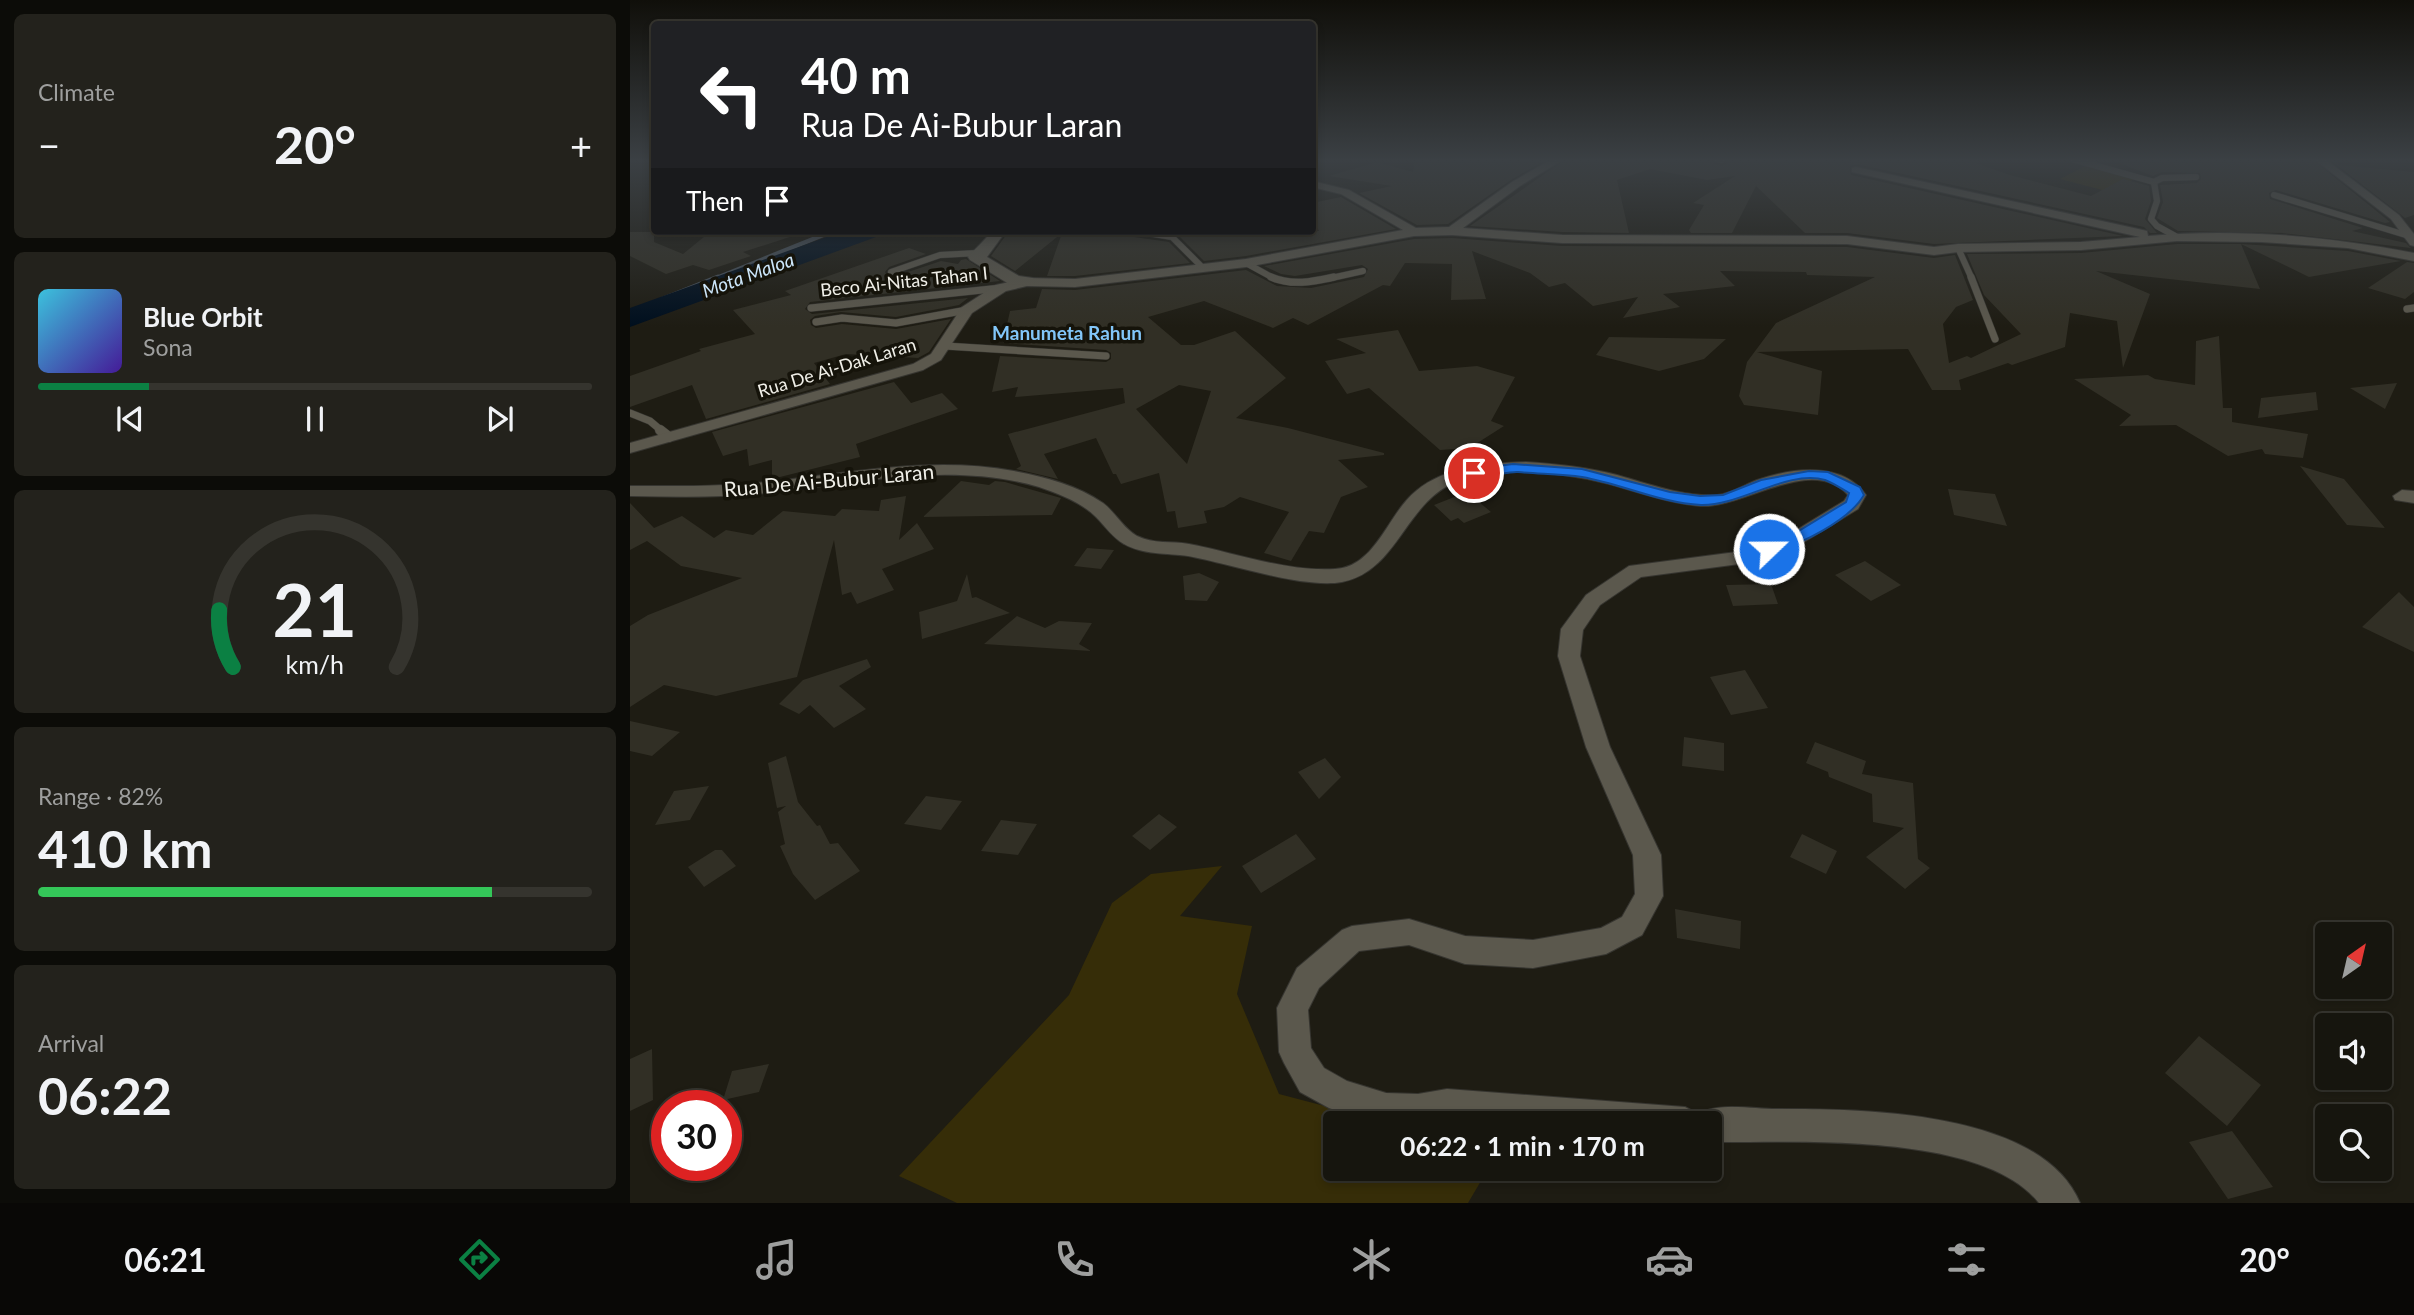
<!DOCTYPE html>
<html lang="en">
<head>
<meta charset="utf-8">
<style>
  :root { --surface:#16150e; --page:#23221c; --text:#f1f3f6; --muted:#9e9f9e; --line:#35342e; --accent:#0b8043 }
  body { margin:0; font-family:Lato,sans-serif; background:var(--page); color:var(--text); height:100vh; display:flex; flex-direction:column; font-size:26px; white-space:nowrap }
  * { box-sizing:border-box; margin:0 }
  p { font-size:23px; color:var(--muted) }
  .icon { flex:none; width:38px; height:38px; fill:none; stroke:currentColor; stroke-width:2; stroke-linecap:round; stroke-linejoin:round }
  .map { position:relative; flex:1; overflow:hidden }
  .sheet { display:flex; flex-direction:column; gap:14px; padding:14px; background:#0c0c08; width:630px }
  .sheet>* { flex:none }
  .guide { position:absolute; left:21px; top:21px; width:665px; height:214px; border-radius:7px; box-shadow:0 4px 10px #0003,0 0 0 2px var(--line); background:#202124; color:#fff; overflow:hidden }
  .needle { width:46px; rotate:34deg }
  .buttons { position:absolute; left:1685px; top:922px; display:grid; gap:14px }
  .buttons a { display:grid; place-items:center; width:77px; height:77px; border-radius:7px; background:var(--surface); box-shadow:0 4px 10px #0003,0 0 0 2px var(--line); font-size:35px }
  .speed { position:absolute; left:21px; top:1090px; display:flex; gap:14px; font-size:35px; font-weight:700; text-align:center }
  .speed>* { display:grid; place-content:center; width:91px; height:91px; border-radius:50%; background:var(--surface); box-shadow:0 4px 10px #0003,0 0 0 2px var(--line); line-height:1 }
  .speed .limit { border:10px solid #d22; background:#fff; color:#111 }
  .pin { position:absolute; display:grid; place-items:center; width:60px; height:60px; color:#fff; margin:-30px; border:4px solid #fff; border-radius:50%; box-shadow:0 2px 7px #0007 }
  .me { position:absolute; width:77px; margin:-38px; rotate:68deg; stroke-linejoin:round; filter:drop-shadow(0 0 5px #0008) }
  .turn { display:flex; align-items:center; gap:24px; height:147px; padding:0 35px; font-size:32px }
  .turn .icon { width:91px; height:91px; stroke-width:2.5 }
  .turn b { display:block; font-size:49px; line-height:60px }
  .then { display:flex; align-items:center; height:66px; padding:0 35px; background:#0003; gap:14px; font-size:26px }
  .big { font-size:52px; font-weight:700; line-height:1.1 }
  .sheet .tile { flex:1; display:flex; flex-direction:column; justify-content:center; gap:10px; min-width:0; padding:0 24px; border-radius:10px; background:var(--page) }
  .sheet .dial { align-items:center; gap:0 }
  .dial svg { height:182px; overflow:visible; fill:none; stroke:var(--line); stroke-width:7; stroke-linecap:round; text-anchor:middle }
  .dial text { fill:var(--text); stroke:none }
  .song { display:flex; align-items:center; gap:21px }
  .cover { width:84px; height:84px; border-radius:10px; background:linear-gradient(135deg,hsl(190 70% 55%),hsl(260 70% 35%)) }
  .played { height:7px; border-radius:4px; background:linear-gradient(90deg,var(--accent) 20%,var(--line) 20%) }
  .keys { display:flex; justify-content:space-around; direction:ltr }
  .heat { display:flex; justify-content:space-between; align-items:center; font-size:38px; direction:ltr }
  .charge { height:10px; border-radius:5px; background:linear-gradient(90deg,#34c759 82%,var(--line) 0) }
  .trip { position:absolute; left:693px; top:1111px; width:399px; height:70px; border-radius:7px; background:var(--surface); box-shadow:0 4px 10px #0003,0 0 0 2px var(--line); font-weight:700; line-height:70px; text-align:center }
  .menu { display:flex; height:112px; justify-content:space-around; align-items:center; background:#090806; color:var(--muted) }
  .menu .icon { width:49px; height:49px }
  .menu .active { color:var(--accent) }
  .menu b { font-size:32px; color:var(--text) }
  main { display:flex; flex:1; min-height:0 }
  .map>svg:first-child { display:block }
  .green { fill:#362d08 }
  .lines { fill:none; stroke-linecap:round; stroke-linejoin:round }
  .stream-far1 { stroke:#48525b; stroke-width:4.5 }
  .stream { stroke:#48525b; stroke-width:5 }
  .river { fill:#000f1e; fill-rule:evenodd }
  .building { fill:#312f25; fill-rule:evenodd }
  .service-far2-casing { stroke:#363530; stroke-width:7 }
  .service-far1-casing { stroke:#363530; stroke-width:8 }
  .service-casing { stroke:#363530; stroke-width:11 }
  .minor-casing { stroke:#363530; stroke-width:2 }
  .tertiary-casing { stroke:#363530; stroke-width:2 }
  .service-far2 { stroke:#5b584d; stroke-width:6 }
  .service-far1 { stroke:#5b584d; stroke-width:7 }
  .service { stroke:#5b584d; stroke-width:10 }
  .minor { fill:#5b584d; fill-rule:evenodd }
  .tertiary { fill:#5b584d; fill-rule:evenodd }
  .route { fill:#1a73e8; stroke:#114b97; stroke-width:2 }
  .labels { text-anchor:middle; stroke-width:7; stroke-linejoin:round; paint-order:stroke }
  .far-street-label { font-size:18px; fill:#f0efe8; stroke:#15130a }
  .far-water-label { font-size:19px; font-style:italic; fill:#cde7fb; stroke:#15130a }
  .far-neighbourhood-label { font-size:19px; font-weight:bold; fill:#82c6f9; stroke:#15130a }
  .street-label { font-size:21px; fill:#f0efe8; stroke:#15130a }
</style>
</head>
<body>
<main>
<section class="sheet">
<div class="tile"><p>Climate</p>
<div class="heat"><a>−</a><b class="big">20°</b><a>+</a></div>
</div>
<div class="tile">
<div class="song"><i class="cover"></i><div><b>Blue Orbit</b><p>Sona</p></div></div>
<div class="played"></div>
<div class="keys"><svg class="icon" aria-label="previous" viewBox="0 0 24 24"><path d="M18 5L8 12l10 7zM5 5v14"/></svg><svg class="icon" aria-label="pause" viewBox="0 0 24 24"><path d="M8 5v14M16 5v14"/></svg><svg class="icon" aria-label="next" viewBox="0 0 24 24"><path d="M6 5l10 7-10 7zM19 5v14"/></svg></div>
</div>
<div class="tile dial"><svg viewBox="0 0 100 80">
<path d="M14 69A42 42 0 1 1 86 69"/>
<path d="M14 69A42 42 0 0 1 8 44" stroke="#0b8043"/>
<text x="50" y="56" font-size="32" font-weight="700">21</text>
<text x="50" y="72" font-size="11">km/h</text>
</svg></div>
<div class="tile"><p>Range · 82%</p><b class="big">410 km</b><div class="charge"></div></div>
<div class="tile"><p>Arrival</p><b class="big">06:22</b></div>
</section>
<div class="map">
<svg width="1784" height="1203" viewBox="0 0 1784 1203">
  <rect width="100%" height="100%" fill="#1e1c13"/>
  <path class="green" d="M1457 165 1506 177 1484 193 1430 179Z
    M592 866 550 916 622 926 607 994 649 1094 759 1123 705 1124V1169H858L838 1203H327L269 1176 439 995 482 903 521 874Z"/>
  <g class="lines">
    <path class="stream-far1" d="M84 279 203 231"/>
    <path class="stream" d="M33 299 88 277"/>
    <path class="river" d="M213 231H250L246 237 0 327V308Z"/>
  </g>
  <path class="building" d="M785 159H917L881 180 818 224 787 225 729 193 762 186 699 176 747 162 783 172Z
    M936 159H1081L1084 164 1092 166 1097 163V159H1334L1380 175 1461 196 1493 179 1519 186 1521 201 1515 219 1527 233H1520L1514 227 1227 164 1220 166 1221 175 1493 236 1304 244 1217 233H1175L1126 186 1102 233H1061L1059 230 1074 205 1063 203 1105 176 1077 180 1020 169 987 180 999 233 932 232 840 226Z
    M1479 159H1682L1760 222 1755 223 1646 190 1639 193 1640 199 1733 228 1722 231 1776 243 1781 248 1652 233 1548 231 1527 218 1533 202 1530 185 1567 183 1571 179 1570 173 1532 172 1523 176Z
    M1699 159H1708V165L1784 172V215L1775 218Z
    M711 197 766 229 616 256 574 261 546 233 541 231H689L682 218V203Z
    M165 231 166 235 113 252 121 256 79 270 63 265 36 274 0 256V232H24V242L53 254 80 232Z
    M379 231H499L504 237 539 242 560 263 445 276H417L432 233 385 271 361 256Z
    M822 238 932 246 1217 247 1304 258 1325 255 1343 300 1326 307 1313 324 1319 363 1337 356 1341 358 1391 334 1354 295 1337 254 1451 253 1547 244H1611L1630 289 1466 271 1520 294 1493 368 1487 321 1440 313 1435 347 1382 365 1378 363 1329 380 1331 390H1302L1278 349 1127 352 1192 371 1188 415 1114 405 1109 396 1117 362 1146 323 1245 277 1177 275 1176 272 1090 271 1105 286 1033 294 1050 307 993 318 1008 297 963 306 935 283 919 287 900 273 842 251 856 299 821 300 822 264 775 263 760 286 753 285 678 325 663 318 643 328 574 301 518 317 551 345H564L605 331 656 378 606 418 658 428 754 453V455L708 460 738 487 711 497 694 533 679 531 661 561 634 553 659 512 610 497 594 507 574 511 577 523 548 528 545 511 537 512 529 473 491 484 486 474H483L466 438 414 454 428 479 386 469 391 466 378 434 495 403 493 388 385 397 388 387 362 392 370 356 476 362 481 359V353L476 350 373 343 380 311 406 308 412 289 445 290 616 270 647 286 681 288 734 277 738 269 732 265 665 276 651 274 634 266 784 239ZM549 385 581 391 557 464 506 409Z
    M1611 244 1718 251 1771 261 1679 277Z
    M279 248 296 254 259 267 255 272 258 277H263L311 261 328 264 331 260 336 259 370 281 180 302 175 309 182 314 338 298 329 305 266 317 211 312 185 316 180 320 181 325 186 328 212 324 266 329 321 319 299 352 288 358 216 354 184 363 200 384 76 419 62 385 0 407V376L71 351 69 349 125 334 103 310 161 295 155 291Z
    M1777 262 1784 263V292L1775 299 1738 288Z
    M768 330 789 371 847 366 885 377 861 421 874 426 830 454 824 449 810 450 739 388 717 394 695 361 736 353 706 339Z
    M1589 336 1593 408H1602V422L1678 434 1673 458 1635 454 1632 449 1598 456 1546 425 1489 426 1501 415 1444 379 1518 375 1525 379 1565 385 1566 341Z
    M979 337 1096 339 1074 359 1029 371 966 355Z
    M264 382 281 403 312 393 328 409 226 444 230 457 142 479V460L119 466 117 449 93 456 82 432Z
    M1767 383 1755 409 1720 388Z
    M1686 392 1688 410 1628 418 1631 398Z
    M1670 466 1714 479 1755 528 1717 525Z
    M331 481 359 485 365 481 375 482 431 498 422 515 293 517Z
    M1318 489 1365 494 1377 526 1324 515Z
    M837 492 861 512 834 523 828 518 821 521 804 505Z
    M276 496 269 540 287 523 304 549 252 569 264 590 227 604 221 592 212 595 204 540 167 677 86 696 34 685 0 707V626L18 615 112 578 51 566 17 541 0 550V503L24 528 52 516 84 538 96 530 123 535 153 511 205 516 212 509 249 511 251 500Z
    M457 548 484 550 471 569 444 566Z
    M1235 561 1271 585 1241 601 1205 575Z
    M569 573 589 582 577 601 555 600 553 576Z
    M337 574 342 598 346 597 380 613 292 639 289 612 327 601Z
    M1141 584 1148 604 1103 606 1096 585Z
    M1769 592 1784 607V652L1732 627Z
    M387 616 415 628 429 621 462 623 449 644 461 651 354 644Z
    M237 659 241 667 209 686 236 709 204 728 180 705 169 714 149 704 173 680Z
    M1115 670 1138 708 1101 715 1080 677Z
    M0 721 50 732 22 756 0 751Z
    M1054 737 1094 743V771L1052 766Z
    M1185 742 1236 761 1232 774 1283 783 1288 859 1300 868 1275 889 1236 857 1274 828 1243 822 1242 794 1199 777 1198 772 1176 763Z
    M156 756 168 802 187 826 190 825 200 844 208 843 230 871 185 900 163 874 150 846 155 844 148 812 156 806 147 808 138 763Z
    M695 758 711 777 689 799 668 772Z
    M79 786 60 820 25 825 44 791Z
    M296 796 332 801 311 830 274 824Z
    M529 814 547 827 520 850 502 836Z
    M371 820 407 824 388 855 351 851Z
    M666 834 686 859 631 893 612 866Z
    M1172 834 1207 851 1196 874 1160 857Z
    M85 850H92L106 866 74 887 58 867Z
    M1045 909 1111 921 1110 949 1047 938Z
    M1569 1036 1631 1085 1597 1126 1535 1073Z
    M22 1049 23 1100 0 1111V1059Z
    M139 1064 129 1092 93 1100 102 1071Z
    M1602 1131 1643 1187 1598 1199 1559 1142Z"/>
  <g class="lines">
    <defs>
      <path id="service-far2" d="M1087 159 1092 160
        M1442 159 1524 182
        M1644 195 1779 236
        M505 231 542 237 573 268
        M1547 237 1527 226 1521 219 1527 201 1524 182 1532 178 1566 177
        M1328 248 1342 279
        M616 263 645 279
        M261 272 310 255 348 253
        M697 279 733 271"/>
      <path id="service-far1" d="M641 277C662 286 682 282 704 277
        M1341 277 1365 339
        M181 308 371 288
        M1777 309 1784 308
        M186 322 212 318 266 323 337 310
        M315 346 476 356
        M0 413 20 421 33 432"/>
      <path id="service" d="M30 430 39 437"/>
      <path id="minor" d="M922 159H934L890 186 833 228 932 235 1217 236 1304 247 1328 244 1451 242 1510 237 1222 172V168L1226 167 1513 230 1517 231 1518 236C1606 228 1697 236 1784 253V261L1718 248 1631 242 1547 241 1451 250 1328 252 1304 255 1217 244 932 243 822 235 784 236 616 267 445 287 397 286 376 291 342 313 311 360 293 370 0 453V443L283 364 301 354 332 307 366 285 397 278 445 279 616 259 773 230 711 194 682 187V181L719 190 786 228 819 227 882 182Z
        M1684 159H1695L1769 215 1784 234V246L1780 245 1761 219Z
        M896 462C927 464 957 467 987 475 1019 484 1053 497 1087 495 1101 494 1114 485 1127 480 1162 468 1212 461 1236 495L1228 509 1169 545 1117 563 1011 577 970 605 953 630 950 656 980 747 1031 855 1033 896 1012 935 976 954 903 968 835 964 779 945 729 951 689 988 678 1010 681 1048 694 1068 717 1081 756 1093 788 1094 817 1089 1055 1107 1068 1114C1088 1102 1123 1109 1147 1109 1232 1109 1411 1110 1450 1203H1409C1352 1131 1166 1143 1080 1142V1124H746L699 1108 670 1092 654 1063 649 1052 647 1008 667 968 712 930 722 926 779 919 835 936 903 940 971 928 992 917 1005 894 1003 855 956 747 928 656 931 629 956 595 999 566 1114 551 1155 537 1214 501 1218 495C1182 454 1113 509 1070 506 1037 503 1006 491 975 483 930 472 871 465 826 482 775 502 768 571 712 582 673 589 598 563 558 556 537 553 513 555 494 544 483 538 475 526 466 517 451 502 429 494 409 487 320 461 227 483 137 493 91 498 46 497 0 496V486C46 486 92 487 137 482 220 473 301 456 384 471 415 477 447 485 473 503 486 513 493 528 507 536 523 544 542 541 559 544 606 553 657 572 705 569 746 567 758 513 786 491 816 466 859 463 896 462Z
        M1772 490 1784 491V503L1765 500 1763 496Z"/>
      <path id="tertiary" d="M362 231H376L357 257 389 276 403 278 405 282 403 286 379 284 340 260 338 257C346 248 354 241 362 231Z"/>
    </defs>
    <use href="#service-far2" class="service-far2-casing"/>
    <use href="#service-far1" class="service-far1-casing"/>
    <use href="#service" class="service-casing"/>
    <use href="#minor" class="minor-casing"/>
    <use href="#tertiary" class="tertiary-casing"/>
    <use href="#service-far2" class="service-far2"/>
    <use href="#service-far1" class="service-far1"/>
    <use href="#service" class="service"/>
    <use href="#minor" class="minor"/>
    <use href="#tertiary" class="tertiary"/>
  </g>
  <linearGradient id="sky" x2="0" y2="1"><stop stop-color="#100f0a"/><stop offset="0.49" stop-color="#3b4044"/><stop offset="1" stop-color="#3b4044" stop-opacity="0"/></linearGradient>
  <rect width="1784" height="327" fill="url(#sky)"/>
  <path class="route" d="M883 464 952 469 1040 492 1070 496 1093 495 1131 480 1179 471 1198 472 1230 487 1234 495C1219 521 1168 546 1139 553L1132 549 1134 545 1157 538 1216 502 1219 493C1212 489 1203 483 1195 480 1158 469 1111 506 1071 505 1030 503 992 484 952 477 931 474 909 474 888 472 874 471 848 483 837 473L844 469Z"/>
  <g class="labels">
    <g class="far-street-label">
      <text transform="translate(274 282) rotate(-6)" y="6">Beco Ai-Nitas Tahan I</text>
      <text transform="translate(207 368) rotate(-17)" y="6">Rua De Ai-Dak Laran</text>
    </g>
    <g class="far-water-label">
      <text transform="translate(118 275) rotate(-20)" y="7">Mota Maloa</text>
    </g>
    <g class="far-neighbourhood-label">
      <text x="437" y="340">Manumeta Rahun</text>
    </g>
    <g class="street-label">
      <text transform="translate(199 481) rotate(-5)" y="7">Rua De Ai-Bubur Laran</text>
    </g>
  </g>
</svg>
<div class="buttons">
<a><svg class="needle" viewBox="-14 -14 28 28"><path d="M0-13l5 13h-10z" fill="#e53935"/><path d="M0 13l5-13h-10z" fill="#9e9f9e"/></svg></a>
<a><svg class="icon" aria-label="sound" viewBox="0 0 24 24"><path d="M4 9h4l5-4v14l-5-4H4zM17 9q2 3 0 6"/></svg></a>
<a><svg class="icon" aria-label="search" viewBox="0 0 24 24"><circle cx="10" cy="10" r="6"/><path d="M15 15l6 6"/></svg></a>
</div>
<div class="speed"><div class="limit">30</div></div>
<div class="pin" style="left:844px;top:473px;background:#d93025"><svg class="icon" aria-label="arrive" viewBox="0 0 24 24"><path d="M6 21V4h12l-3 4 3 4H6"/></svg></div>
<svg class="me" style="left:1139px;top:549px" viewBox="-20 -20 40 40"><circle r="17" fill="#1a73e8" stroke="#fff" stroke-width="3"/><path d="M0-11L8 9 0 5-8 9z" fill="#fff"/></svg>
<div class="trip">06:22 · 1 min · 170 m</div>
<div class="guide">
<div class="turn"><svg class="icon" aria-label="left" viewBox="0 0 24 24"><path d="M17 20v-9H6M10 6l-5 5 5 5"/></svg><div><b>40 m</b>Rua De Ai-Bubur Laran</div></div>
<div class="then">Then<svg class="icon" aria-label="arrive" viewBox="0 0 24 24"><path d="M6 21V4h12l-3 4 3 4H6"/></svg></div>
</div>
</div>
</main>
<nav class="menu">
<b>06:21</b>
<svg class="icon active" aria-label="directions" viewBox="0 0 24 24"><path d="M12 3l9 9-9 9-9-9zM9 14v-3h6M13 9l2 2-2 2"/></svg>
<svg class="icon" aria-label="music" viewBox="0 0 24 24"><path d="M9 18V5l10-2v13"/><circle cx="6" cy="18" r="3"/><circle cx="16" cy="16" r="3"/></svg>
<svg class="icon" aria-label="phone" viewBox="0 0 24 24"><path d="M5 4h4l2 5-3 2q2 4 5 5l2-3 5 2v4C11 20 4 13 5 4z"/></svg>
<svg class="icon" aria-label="climate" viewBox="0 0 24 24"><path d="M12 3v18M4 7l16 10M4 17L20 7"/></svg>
<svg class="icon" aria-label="car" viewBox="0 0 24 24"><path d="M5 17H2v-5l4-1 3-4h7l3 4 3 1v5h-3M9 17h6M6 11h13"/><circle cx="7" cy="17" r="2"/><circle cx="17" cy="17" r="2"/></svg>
<svg class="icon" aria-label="filters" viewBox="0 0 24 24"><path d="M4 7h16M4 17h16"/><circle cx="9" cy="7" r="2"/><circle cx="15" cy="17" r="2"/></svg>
<b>20°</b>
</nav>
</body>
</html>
